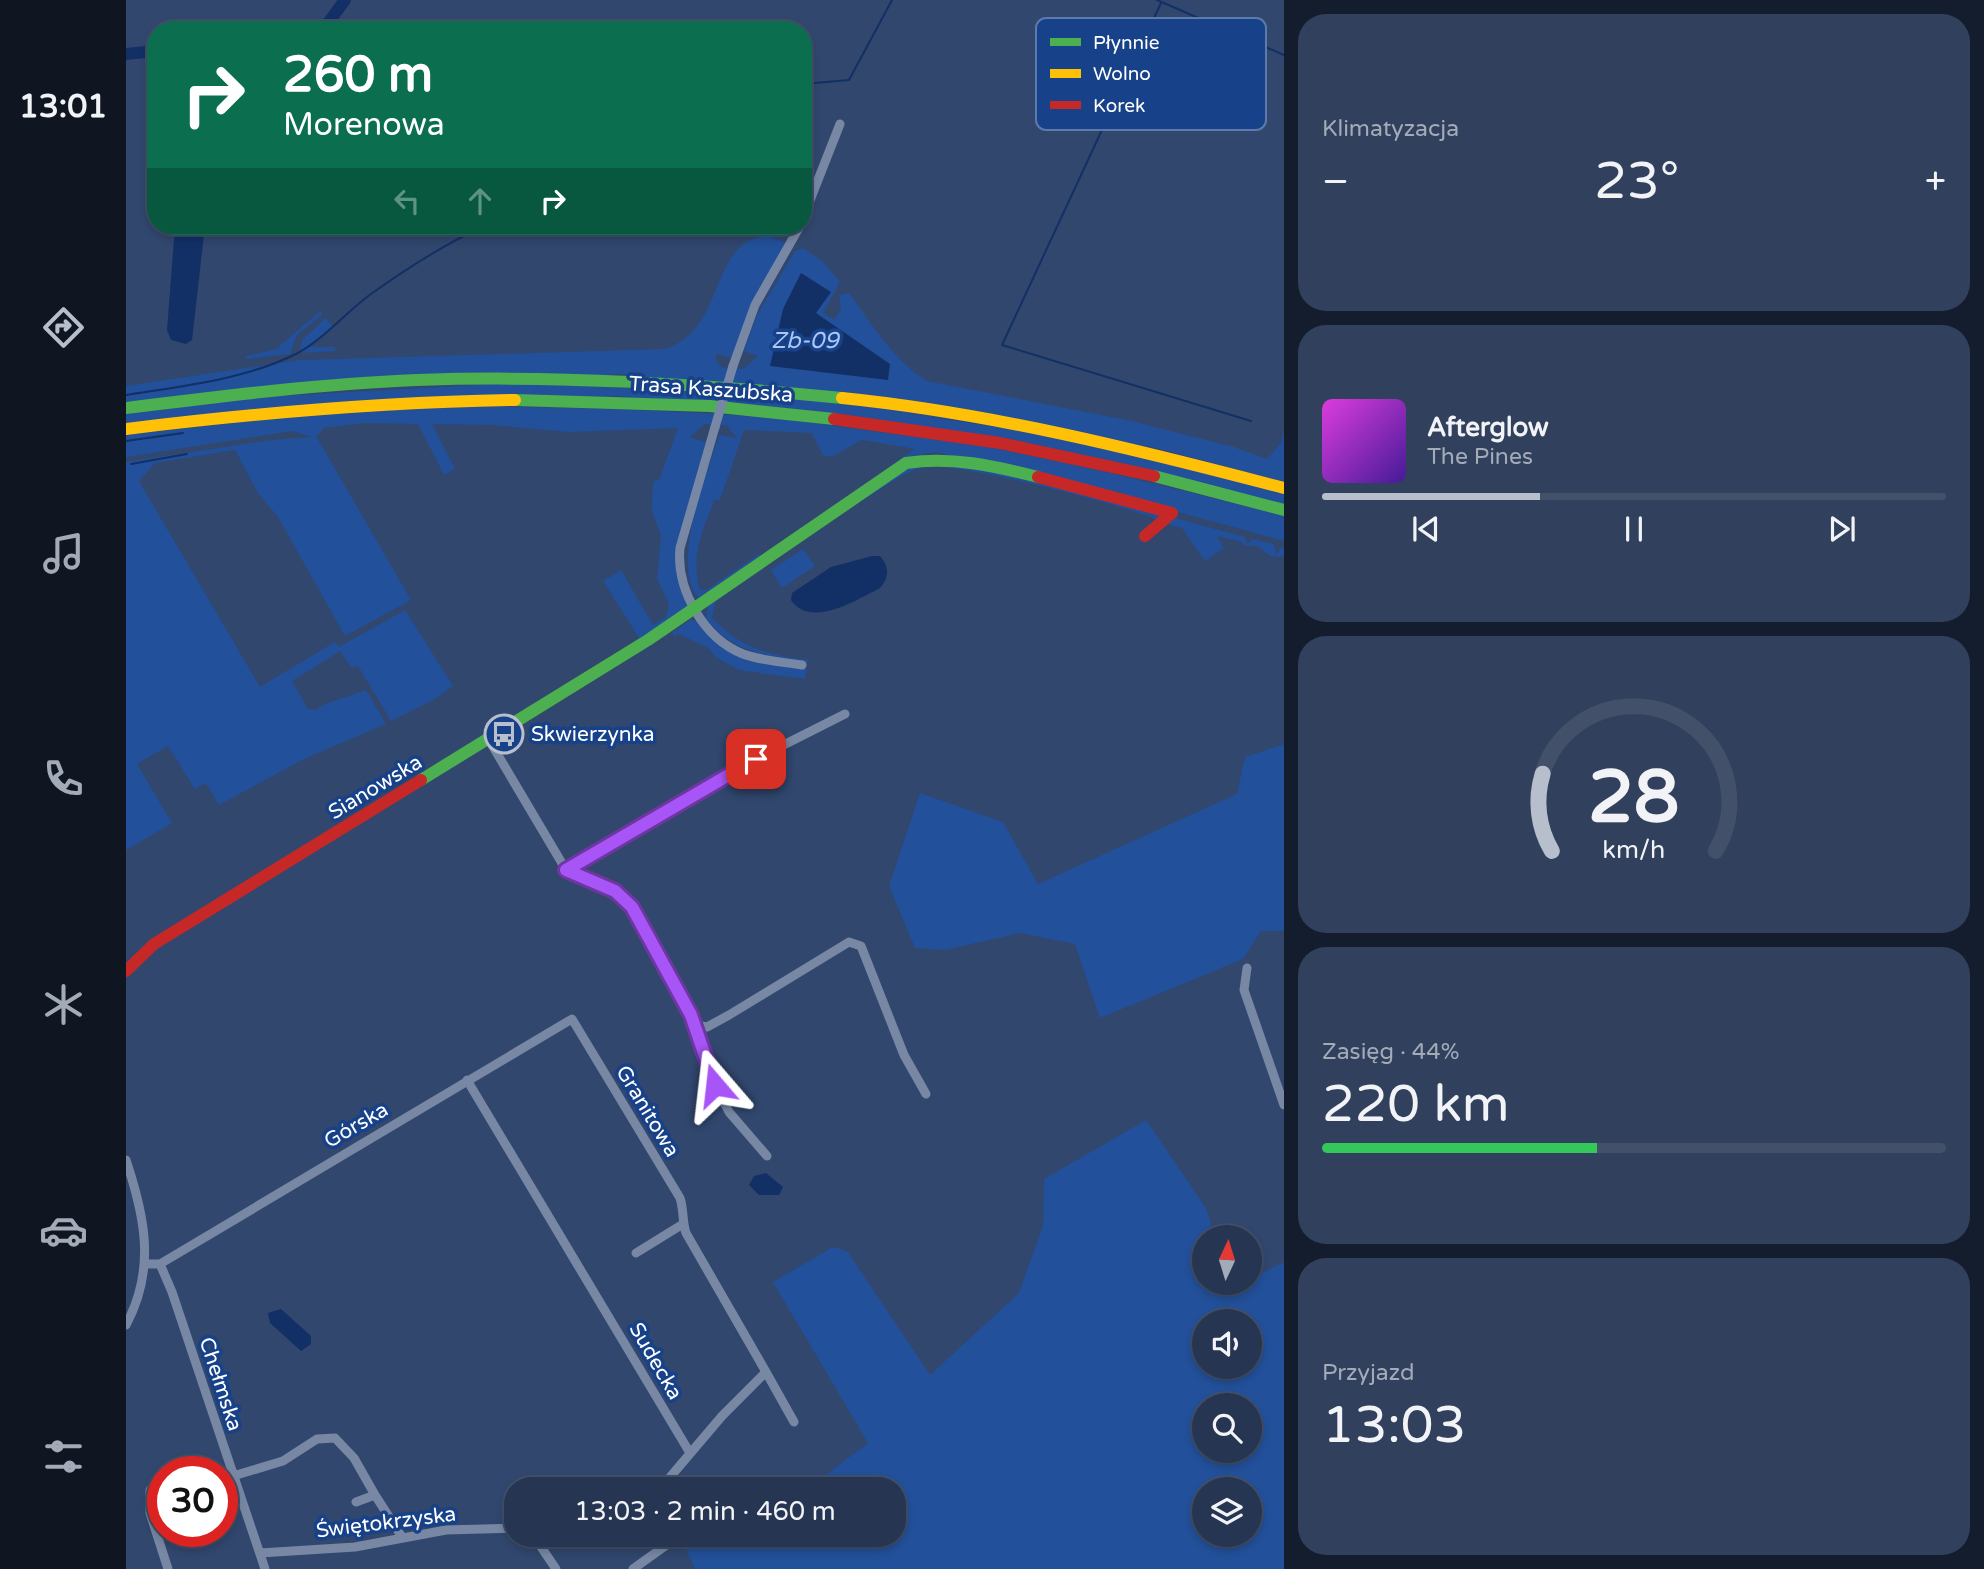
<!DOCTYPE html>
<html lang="pl">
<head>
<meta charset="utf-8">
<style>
  :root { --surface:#253552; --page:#31405c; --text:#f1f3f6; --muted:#a3abb8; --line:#425069; --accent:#b7bfcc }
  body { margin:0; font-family:"Varela Round",sans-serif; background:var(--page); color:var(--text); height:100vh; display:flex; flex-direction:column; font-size:26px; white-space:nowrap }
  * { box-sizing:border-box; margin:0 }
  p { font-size:23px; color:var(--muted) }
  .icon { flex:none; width:38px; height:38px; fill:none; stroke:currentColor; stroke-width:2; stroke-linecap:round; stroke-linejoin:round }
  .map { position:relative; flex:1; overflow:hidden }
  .sheet { display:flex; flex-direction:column; gap:14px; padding:14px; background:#141d2d; width:700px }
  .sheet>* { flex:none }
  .guide { position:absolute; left:21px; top:21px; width:665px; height:214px; border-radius:28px; box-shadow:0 4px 10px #0003,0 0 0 2px var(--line); background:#0b6e4f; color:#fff; overflow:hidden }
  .needle { width:46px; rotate:4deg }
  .controls { position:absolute; left:1066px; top:1225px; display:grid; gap:14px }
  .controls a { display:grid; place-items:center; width:70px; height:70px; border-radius:50%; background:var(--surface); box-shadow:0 4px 10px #0003,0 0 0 2px var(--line); font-size:35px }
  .speed { position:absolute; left:21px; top:1456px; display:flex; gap:14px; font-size:35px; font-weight:700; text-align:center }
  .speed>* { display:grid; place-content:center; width:91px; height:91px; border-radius:50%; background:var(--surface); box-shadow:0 4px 10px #0003,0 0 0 2px var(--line); line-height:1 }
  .speed .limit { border:10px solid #d22; background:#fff; color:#111 }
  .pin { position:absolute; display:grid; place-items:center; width:60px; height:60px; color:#fff; margin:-30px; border-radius:14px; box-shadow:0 4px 10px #0006 }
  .me { position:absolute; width:77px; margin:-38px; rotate:343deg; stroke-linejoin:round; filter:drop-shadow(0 0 5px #0008) }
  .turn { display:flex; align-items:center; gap:24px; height:147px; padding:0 21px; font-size:32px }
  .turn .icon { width:91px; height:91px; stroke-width:2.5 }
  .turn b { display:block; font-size:49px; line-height:60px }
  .lanes { display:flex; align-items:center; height:66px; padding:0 21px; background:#0003; justify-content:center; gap:35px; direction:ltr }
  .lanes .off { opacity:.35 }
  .big { font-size:52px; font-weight:600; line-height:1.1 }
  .sheet .card { flex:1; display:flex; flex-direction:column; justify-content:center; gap:10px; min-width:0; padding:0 24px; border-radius:28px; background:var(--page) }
  .sheet .dial { align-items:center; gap:0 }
  .dial svg { height:182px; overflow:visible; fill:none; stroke:var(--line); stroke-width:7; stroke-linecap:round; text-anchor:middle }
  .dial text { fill:var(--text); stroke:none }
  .song { display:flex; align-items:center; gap:21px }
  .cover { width:84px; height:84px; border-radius:10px; background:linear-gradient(135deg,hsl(300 70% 55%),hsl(260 70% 35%)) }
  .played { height:7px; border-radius:4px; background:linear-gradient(90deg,var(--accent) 35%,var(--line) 35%) }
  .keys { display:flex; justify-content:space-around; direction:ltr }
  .heat { display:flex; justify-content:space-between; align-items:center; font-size:38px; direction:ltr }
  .charge { height:10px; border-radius:5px; background:linear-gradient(90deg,#34c759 44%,var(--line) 0) }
  .trip { position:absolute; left:378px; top:1477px; width:402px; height:70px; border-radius:28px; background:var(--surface); box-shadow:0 4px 10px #0003,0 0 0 2px var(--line); font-weight:600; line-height:70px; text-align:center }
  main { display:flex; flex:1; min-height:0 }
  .dock { display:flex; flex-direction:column; width:126px; justify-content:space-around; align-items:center; background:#0f1521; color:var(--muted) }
  .dock .icon { width:49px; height:49px }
  .dock .active { color:var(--accent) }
  .dock b { font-size:32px; color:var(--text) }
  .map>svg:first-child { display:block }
  .green { fill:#22509a; fill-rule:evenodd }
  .water { fill:#123066 }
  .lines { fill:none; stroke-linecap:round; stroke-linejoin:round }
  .stream { stroke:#123066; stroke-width:2 }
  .river { stroke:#123066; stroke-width:12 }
  .street { stroke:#7888a4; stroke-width:9 }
  .fast { stroke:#4caf50; stroke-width:12 }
  .slow { stroke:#ffc107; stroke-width:12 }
  .jam { stroke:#c62828; stroke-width:12 }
  .street-bridge { stroke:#7888a4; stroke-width:9 }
  .route-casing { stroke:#6d37a1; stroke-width:18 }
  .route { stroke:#a855f7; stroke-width:12 }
  .labels { text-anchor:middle; stroke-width:7; stroke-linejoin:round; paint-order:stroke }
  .street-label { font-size:21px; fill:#fff; stroke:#174188 }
  .poi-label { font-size:21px; fill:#fff; stroke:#174188; text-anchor:start }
  .water-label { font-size:23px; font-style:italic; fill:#aac7f5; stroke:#174188 }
  .key { fill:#174188; stroke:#5d7aac; stroke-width:2 }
  .key-label { font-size:19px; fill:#fff }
</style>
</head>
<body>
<main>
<nav class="dock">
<b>13:01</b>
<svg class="icon active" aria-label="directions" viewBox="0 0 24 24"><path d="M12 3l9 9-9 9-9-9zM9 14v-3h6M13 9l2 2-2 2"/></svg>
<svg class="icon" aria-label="music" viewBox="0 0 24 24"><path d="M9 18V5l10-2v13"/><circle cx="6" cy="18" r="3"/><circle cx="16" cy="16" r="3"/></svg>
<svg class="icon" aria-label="phone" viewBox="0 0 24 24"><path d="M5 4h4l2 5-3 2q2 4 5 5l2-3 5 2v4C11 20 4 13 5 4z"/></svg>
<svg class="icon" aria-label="climate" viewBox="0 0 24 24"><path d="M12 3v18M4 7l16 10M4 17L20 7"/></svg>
<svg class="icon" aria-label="car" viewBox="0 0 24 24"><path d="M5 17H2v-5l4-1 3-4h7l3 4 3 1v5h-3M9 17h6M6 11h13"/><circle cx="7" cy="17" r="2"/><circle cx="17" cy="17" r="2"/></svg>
<svg class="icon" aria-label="filters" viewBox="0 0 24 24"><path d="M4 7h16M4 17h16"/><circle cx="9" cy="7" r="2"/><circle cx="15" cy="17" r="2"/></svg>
</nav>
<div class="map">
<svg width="1158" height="1569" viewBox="0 0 1158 1569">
  <rect width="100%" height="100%" fill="#31476e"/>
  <path class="green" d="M643 236 660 243 606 358 591 354 589 359 596 367 617 369 632 356 618 351 631 315 669 251 677 248 697 262 714 282 697 313 708 320 715 309 713 295 723 293C745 323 768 361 801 381L1001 420 1108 447 1141 459 1155 443 1158 429V482L1026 447 494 374 0 402V386L174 360 540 349C602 327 582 238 643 236Z
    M194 311 197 314 171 335 164 354 120 359V356L150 349Z
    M200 318 207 327 183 347H209V351L177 353 174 348 177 339Z
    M385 383 654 395 919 434 1158 493V505L1021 469 493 396 0 425V413L118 398Z
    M332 406C475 408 618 411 760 430 895 449 1026 483 1158 516V541L899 470 808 452 781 457 726 493 789 449 736 440 705 457 697 455 686 433 618 430 594 500 589 499C575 534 566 551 573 589L580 590 633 554 634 556 572 598C544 561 581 476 593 435L611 438 600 425 579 424 564 437 582 443 554 537 563 608 515 641 477 581 495 570 527 625 540 617 543 604 531 579 535 536 526 511 527 484 529 480H533L552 428 443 432 367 425 306 424 329 469 318 475 292 424 237 423 198 428 190 436 285 600 219 636 152 517 132 493 109 450 29 463 13 481 134 687 209 642 213 647 279 610 327 686 309 699 265 721 232 666 225 667 214 651 166 681 182 709 190 710 199 704 240 690 260 724 180 758 93 805 80 783 69 789 42 746 11 764 46 823 0 850V462L145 440 186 437 166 431 0 457V435L179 415Z
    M793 460 875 471 1036 515 1030 519C996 505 830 461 799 467 778 471 760 486 742 497L740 494Z
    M1049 518 1119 537 1121 544 1127 539 1147 544 1151 555 1154 548 1158 547V557L1144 556 1132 546 1117 545 1116 542 1091 536 1098 548 1079 561 1056 528 1041 524Z
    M677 549 689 566 656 588 645 570Z
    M621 577 589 602 586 618C613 647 644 656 683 660L682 663C643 656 605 653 580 618L583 603Z
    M564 620 574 621C598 654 644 663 681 669L679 679 613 670 591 658 581 647 552 634 548 636 546 633Z
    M1158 744V931H1135L1117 959 974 1018 949 944 894 933 819 950 789 948 763 886 794 793 877 822 912 884 1111 794 1119 757Z
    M1020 1120 1080 1208 1089 1237H1078V1283H1104L1106 1288 1124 1283V1279L1158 1262V1569H569L554 1535 607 1543 619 1535H768V1489H681L742 1443 647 1282 707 1247 721 1251 804 1375 893 1293 917 1226 918 1179ZM1078 1321H1124V1367H1078ZM1078 1405H1124V1451H1078ZM1078 1489H1124V1535H1078Z"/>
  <path class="water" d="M49 226H79L66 340 60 344 45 340 41 330Z
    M675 273 705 292 690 313 764 364 762 380 644 366 657 309Z
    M746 556H754C764 567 763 578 754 588 731 600 684 629 665 600L666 593 705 567Z
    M640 1173 657 1187 653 1195H633L623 1185 628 1176Z
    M155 1309 185 1336V1344L175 1351 144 1323 142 1313Z"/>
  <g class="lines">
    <path class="stream" d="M1031 0 1158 55
      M1035 3 876 345 1125 421
      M677 84 723 80 766 0
      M0 395C57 386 117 380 170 354 197 340 220 312 245 294 280 269 320 243 359 226
      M0 441 57 433
      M5 464 61 454"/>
    <path class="river" d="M197 30 219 0
      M0 54 30 51"/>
    <path class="street" d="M677 218 714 124
      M607 366 629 305 674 226
      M589 427 554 548C550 589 577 638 617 654 636 661 657 662 676 665
      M363 740 440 870
      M440 870 489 891 506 907 565 1015 589 1085 603 1112 641 1156
      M440 870 614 767 719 714
      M1121 968 1118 990 1158 1105
      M570 1025 581 1027 603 1015 723 942 735 946 778 1055 800 1094
      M341 1080 564 1453
      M0 1160C19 1217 30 1269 0 1325
      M510 1253 557 1224
      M20 1264H34L46 1292 139 1569
      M34 1264 446 1019 554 1198C558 1210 556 1221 560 1233L640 1372 596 1416 534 1489
      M640 1372 668 1422
      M107 1476 157 1461 191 1439 209 1438 228 1458 249 1495 230 1502
      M24 1490V1513L42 1569
      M249 1495 276 1537
      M407 1535 430 1569
      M539 1535 548 1539
      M134 1553 229 1547 320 1530 390 1528
      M507 1569 553 1536"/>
    <path class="fast" d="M389 400 584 406 708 419
      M0 408C97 396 193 384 291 380 433 375 574 384 716 398
      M1028 476 1158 510
      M295 780 522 640 780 463C825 456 869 466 912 477"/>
    <path class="slow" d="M716 398C865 413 1013 450 1158 488
      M0 429C130 413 258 402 389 400"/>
    <path class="jam" d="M708 419 874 443 1028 476
      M912 477 1046 513 1019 536
      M0 971 28 944 295 780"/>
    <path class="street-bridge" d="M589 427 607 366"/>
  </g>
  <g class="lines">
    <defs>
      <path id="route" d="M589 1085 565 1015 506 907 489 891 440 870 630 759"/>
    </defs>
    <use href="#route" class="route-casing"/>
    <use href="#route" class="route"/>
  </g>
  <defs>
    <symbol id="bus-ring" viewBox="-11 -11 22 22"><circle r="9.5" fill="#174188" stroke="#b7bfcc" stroke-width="1.5"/><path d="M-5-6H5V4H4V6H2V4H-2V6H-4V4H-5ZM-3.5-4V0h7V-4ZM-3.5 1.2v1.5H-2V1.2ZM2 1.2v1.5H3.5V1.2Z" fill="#b7bfcc"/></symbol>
  </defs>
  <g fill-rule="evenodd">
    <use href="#bus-ring" x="356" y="712" width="44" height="44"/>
  </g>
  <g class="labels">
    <g class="street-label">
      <text transform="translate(585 389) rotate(4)" y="7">Trasa Kaszubska</text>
      <text transform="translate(249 787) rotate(-31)" y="7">Sianowska</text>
      <text transform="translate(522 1111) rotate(59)" y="7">Granitowa</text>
      <text transform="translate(230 1125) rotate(-30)" y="7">Górska</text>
      <text transform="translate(530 1361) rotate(60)" y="7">Sudecka</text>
      <text transform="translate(95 1384) rotate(72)" y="7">Chełmska</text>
      <text transform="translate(260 1522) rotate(-7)" y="7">Świętokrzyska</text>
    </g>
    <g class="poi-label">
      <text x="405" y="741">Skwierzynka</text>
    </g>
    <g class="water-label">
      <text x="679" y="348">Zb-09</text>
    </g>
  </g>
  <rect x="910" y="18" width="230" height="112" rx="10" class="key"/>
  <rect x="924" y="38" width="31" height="8" fill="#4caf50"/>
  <rect x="924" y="69" width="31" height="9" fill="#ffc107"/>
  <rect x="924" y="101" width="31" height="8" fill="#c62828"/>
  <g class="key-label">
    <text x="967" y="49">Płynnie</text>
    <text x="967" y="80">Wolno</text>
    <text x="967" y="112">Korek</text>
  </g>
</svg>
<div class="controls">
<a><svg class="needle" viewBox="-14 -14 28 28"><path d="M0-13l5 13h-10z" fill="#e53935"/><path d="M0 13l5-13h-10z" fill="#a3abb8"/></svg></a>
<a><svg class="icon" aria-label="sound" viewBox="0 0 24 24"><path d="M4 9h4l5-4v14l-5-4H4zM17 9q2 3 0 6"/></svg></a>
<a><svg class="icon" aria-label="search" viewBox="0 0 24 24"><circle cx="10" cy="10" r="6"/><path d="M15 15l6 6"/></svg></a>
<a><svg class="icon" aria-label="layers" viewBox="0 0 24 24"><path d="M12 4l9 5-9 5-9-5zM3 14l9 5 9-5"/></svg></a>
</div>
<div class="speed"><div class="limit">30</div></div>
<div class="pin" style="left:630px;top:759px;background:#d93025"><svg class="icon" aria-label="arrive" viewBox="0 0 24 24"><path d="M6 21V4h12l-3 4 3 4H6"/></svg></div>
<svg class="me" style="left:589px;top:1085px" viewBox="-20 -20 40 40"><path d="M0-17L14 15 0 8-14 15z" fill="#a855f7" stroke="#fff" stroke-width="4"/></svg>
<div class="trip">13:03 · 2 min · 460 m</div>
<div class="guide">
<div class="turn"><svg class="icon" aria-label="right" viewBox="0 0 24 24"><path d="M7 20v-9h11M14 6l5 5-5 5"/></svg><div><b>260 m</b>Morenowa</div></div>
<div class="lanes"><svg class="icon off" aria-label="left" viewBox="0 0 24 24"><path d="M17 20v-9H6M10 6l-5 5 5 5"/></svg><svg class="icon off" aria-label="ahead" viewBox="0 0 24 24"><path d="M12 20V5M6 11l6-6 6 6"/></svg><svg class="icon" aria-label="right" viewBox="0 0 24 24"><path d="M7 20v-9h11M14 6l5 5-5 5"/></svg></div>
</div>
</div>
<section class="sheet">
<div class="card"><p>Klimatyzacja</p>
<div class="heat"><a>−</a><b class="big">23°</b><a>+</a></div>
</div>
<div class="card">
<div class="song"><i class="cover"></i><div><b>Afterglow</b><p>The Pines</p></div></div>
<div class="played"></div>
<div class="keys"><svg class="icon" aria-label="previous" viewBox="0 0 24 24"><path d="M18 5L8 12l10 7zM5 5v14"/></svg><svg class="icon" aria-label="pause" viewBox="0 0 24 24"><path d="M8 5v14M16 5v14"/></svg><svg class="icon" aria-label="next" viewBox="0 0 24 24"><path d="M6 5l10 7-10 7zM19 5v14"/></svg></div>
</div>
<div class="card dial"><svg viewBox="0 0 100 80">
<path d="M14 69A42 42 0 1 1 86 69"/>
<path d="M14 69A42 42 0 0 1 10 35" stroke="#b7bfcc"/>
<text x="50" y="56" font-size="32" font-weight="700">28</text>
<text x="50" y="72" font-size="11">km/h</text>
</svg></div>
<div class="card"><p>Zasięg · 44%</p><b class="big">220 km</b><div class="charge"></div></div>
<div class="card"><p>Przyjazd</p><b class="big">13:03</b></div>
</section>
</main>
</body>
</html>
